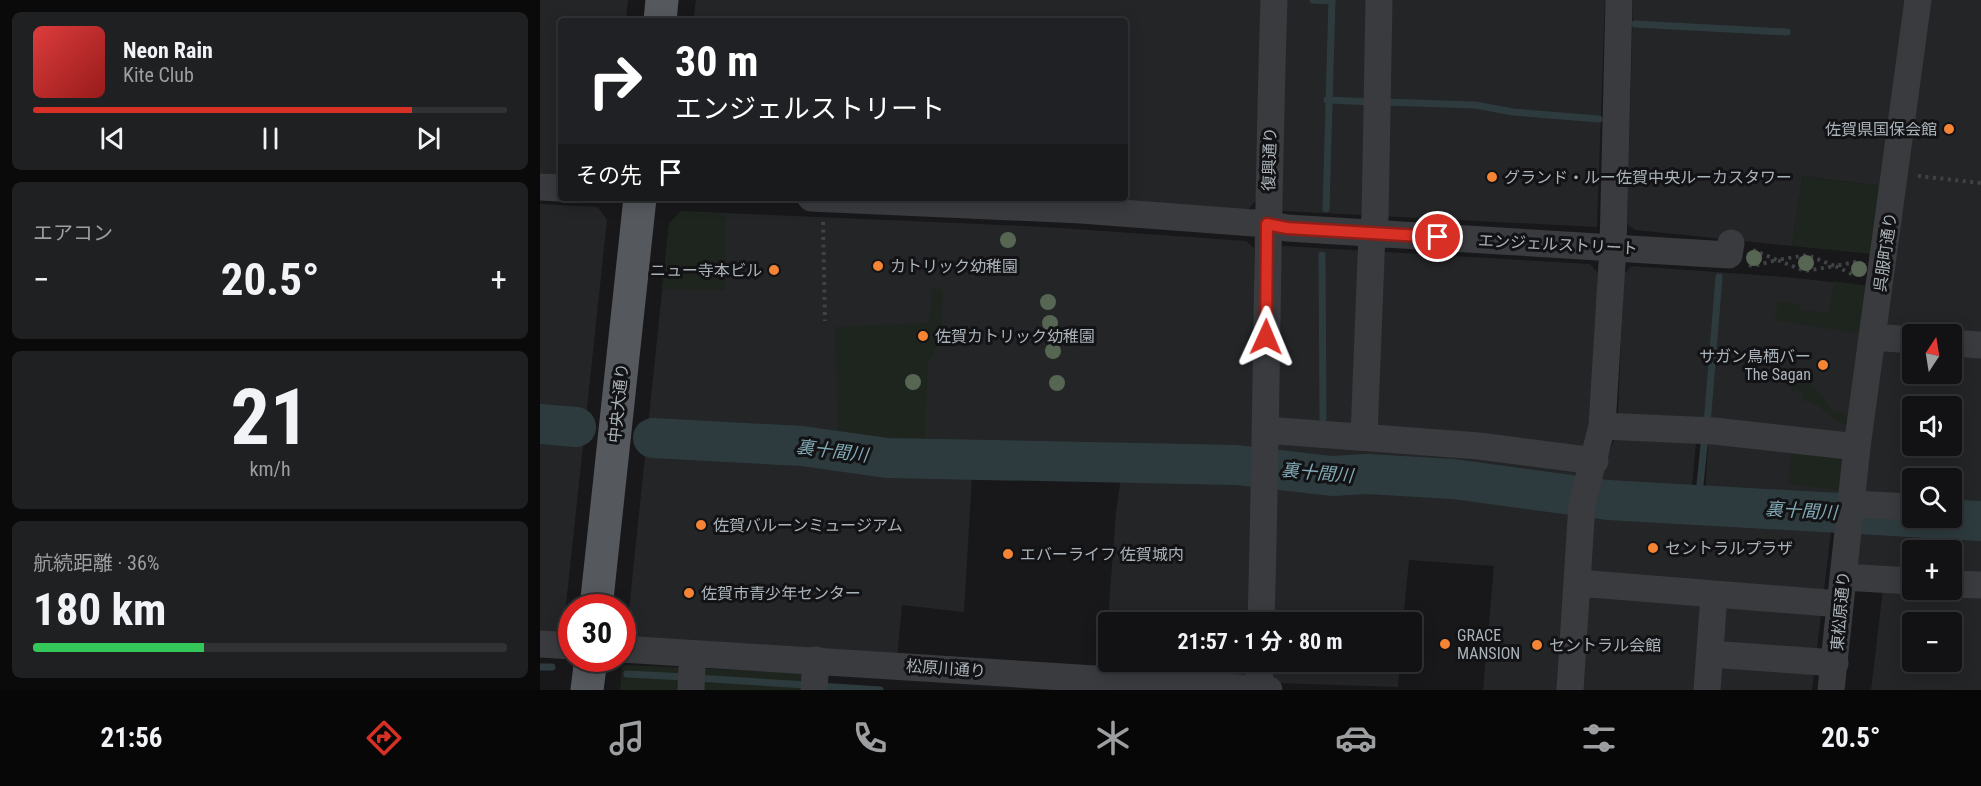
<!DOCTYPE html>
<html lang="ja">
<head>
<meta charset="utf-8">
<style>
  :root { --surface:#121214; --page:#1f2022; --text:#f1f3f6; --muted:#9c9ea0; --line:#313234; --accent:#d93025 }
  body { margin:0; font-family:"Roboto Condensed","Noto Sans JP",sans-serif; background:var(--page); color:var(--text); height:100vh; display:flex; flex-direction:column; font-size:22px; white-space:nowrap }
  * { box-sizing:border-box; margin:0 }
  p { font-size:20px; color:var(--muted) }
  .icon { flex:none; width:33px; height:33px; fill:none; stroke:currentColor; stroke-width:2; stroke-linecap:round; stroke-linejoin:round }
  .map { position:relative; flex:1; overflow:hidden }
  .side { display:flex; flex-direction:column; gap:12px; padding:12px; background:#0a0a0b; width:540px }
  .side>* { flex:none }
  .top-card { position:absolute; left:18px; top:18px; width:570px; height:183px; border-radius:6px; box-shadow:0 3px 15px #0003,0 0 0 2px var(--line); background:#202124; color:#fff; overflow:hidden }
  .needle { width:39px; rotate:12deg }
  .fabs { position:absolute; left:1362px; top:324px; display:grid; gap:12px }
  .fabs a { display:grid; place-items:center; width:60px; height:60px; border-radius:6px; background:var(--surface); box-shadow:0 3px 15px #0003,0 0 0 2px var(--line); font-size:30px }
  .speed { position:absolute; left:18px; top:594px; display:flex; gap:12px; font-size:30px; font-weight:700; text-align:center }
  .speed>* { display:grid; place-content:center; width:78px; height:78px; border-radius:50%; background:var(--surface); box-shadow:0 3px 15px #0003,0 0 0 2px var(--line); line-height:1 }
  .speed .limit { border:9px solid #d22; background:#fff; color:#111 }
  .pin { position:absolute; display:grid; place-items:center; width:51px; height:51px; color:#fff; margin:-26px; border:3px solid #fff; border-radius:50%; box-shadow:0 2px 6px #0007 }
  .me { position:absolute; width:66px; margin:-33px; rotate:1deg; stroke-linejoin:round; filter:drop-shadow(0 0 4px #0008) }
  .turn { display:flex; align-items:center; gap:21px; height:126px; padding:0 18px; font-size:27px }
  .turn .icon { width:78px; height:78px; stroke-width:2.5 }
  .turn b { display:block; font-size:42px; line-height:51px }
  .then { display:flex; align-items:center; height:57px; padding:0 18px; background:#0003; gap:12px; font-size:22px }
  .big { font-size:45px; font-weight:700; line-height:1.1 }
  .side .card { flex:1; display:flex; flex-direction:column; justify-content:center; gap:9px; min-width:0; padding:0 21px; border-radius:9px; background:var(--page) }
  .side .dial { align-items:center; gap:0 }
  .dial b { font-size:78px; line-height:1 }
  .song { display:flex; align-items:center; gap:18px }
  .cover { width:72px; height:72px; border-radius:9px; background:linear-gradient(135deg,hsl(0 70% 55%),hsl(0 70% 35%)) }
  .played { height:6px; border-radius:3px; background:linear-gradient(90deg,var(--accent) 80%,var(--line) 80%) }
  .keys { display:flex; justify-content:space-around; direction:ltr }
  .heat { display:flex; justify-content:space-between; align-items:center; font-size:33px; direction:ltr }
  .charge { height:9px; border-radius:4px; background:linear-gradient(90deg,#34c759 36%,var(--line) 0) }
  .trip { position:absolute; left:558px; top:612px; width:324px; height:60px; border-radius:6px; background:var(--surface); box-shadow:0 3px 15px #0003,0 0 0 2px var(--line); font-weight:700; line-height:60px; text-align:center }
  .dock { display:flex; height:96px; justify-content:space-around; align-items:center; background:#070708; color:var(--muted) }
  .dock .icon { width:42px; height:42px }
  .dock .current { color:var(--accent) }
  .dock b { font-size:27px; color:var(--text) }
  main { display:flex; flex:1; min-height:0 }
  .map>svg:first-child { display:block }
  .built { fill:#242527; fill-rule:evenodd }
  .green { fill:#1e251e }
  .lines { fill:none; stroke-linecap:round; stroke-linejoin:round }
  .stream { stroke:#2d3b3f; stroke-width:7 }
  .river { stroke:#2d3b3f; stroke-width:40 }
  .path { stroke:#3f4346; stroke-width:4; stroke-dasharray:3 4.5; stroke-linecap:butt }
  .minor { stroke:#393b3f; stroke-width:27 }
  .major { stroke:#55595e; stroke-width:33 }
  .tree { fill:#566653 }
  .route-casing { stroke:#8d1f18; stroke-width:15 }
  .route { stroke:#d93025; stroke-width:10 }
  .poi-dot { fill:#f58435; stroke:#131315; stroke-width:2 }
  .labels { text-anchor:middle; stroke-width:6; stroke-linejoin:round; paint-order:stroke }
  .poi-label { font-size:16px; fill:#aab3ba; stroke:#131315; text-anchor:start }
  .street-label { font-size:16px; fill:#aab3ba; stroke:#131315 }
  .water-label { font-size:18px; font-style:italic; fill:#81aab5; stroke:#131315 }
</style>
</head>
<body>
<main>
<section class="side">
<div class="card">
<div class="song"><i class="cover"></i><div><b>Neon Rain</b><p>Kite Club</p></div></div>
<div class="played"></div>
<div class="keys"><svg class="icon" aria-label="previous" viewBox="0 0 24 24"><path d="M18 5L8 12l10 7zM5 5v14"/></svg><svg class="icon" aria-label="pause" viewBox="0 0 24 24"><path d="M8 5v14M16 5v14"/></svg><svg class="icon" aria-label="next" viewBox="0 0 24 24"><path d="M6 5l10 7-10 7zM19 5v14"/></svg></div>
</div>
<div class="card"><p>エアコン</p>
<div class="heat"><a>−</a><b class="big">20.5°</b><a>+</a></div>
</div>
<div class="card dial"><b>21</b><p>km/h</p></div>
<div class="card"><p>航続距離 · 36%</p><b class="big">180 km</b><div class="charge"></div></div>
</section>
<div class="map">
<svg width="1441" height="690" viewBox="0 0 1441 690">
  <rect width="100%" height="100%" fill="#18181a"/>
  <path class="built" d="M0 0H88L86 21H21V176L0 175Z
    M156 0H724L717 199 706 212 511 198H585V21H153Z
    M743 0H1065L1057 227 743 211 737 202Z
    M1093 0H1370L1346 187 1263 176 1252 246 1095 230 1087 224Z
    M1385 0H1441V336L1344 330Z
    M0 204 58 207 67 220 23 633 0 636Z
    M141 211 506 227 706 241 714 248 715 525 712 622H568V662H710V676L564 671 576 513 582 470 577 463 531 462 469 454 326 449 295 445 293 452 347 458 433 460 424 612 362 605 357 658 97 642 87 629 129 224Z
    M743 246 1050 264 1058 273 1053 406 1021 690H943L954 566 869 560 863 622H731L737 252Z
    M1091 266 1246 277 1328 286 1298 498 1165 496 1168 445 1156 443 1151 496 1054 490 1077 432 1084 274Z
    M1372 347V374H1412V350L1441 353V514L1412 513V478H1372V512L1320 510 1339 348ZM1372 406H1412V446H1372Z
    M1052 507 1215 520 1292 523 1272 690H1041Z
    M1317 524 1441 529V576L1412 574V550H1372V572L1315 564Z
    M1343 589 1441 595V690H1331ZM1372 622H1412V662H1372Z
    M730 662H860L858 687 737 683 729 676Z"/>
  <path class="green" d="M1263 176 1346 187 1332 254 1252 246Z
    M141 211 186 214 185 290 122 289 129 224Z
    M1294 281 1328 286 1322 334 1235 320 1238 301 1261 305 1260 309 1289 313Z
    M392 289H403L401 340 388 363 384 449 298 441 295 327 389 323Z
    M1254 363 1294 412 1311 414 1310 425C1285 421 1287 404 1262 400L1263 391 1251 389Z
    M1252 446 1307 452 1300 490 1248 484Z
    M86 665 264 673 261 690H80L82 668Z"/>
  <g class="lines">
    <path class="stream" d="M773 0 792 1
      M1095 24 1247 32
      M787 100 833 102
      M844 102 935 105 973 112 1059 119
      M786 209 792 0
      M782 255 783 419
      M1167 424 1179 277
      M1158 505 1165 435
      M0 667H12
      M87 674 145 677
      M156 678 267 685
      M279 686 340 690"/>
    <path class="river" d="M0 424 36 427
      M113 438 262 446 347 458 696 465 792 476 827 474 913 479 1068 500 1441 521"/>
    <path class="path" d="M1378 176 1441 183
      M283 222 285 321
      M1213 250 1237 260 1267 255 1295 266 1320 261
      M1209 265 1213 266 1237 260 1265 271 1295 266 1316 276"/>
    <path class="minor" d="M0 187 21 188
      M271 198 541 210 727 224 747 228 1189 255 1191 243
      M1333 337 1372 340
      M1412 343 1441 345
      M1062 426 1174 431 1317 447
      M725 430 939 446 1055 461
      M824 436 832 233 835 218 839 0
      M1311 504 1372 507
      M1303 577 1372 581
      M1038 583 1300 604
      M1412 584 1441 585
      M721 622C727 415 727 208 734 0
      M0 644 32 646
      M82 649 729 690
      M1170 654 1295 663
      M151 690 152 665
      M274 690 276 660
      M719 690 720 662
      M1030 690 1042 504 1062 426 1073 247 1079 0
      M1167 690 1174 595
      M1291 690 1317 447 1378 0"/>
    <path class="major" d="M120 21 122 0
      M56 608 100 198
      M47 690 51 658"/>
  </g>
  <g class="tree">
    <circle cx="468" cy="240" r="8"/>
    <circle cx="1214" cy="258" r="8"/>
    <circle cx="1266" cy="263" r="8"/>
    <circle cx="1319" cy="269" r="8"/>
    <circle cx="508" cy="302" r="8"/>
    <circle cx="510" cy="323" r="8"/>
    <circle cx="513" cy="351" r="8"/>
    <circle cx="373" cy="382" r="8"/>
    <circle cx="517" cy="383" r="8"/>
  </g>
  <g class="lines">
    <defs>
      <path id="route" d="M726 337 727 224 747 228 898 237"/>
    </defs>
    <use href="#route" class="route-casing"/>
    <use href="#route" class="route"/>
  </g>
  <g class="poi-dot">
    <circle cx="1409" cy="129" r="6"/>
    <circle cx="952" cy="177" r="6"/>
    <circle cx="338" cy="266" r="6"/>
    <circle cx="234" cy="270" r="6"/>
    <circle cx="383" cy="336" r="6"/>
    <circle cx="1283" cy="365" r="6"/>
    <circle cx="161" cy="525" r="6"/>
    <circle cx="1113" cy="548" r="6"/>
    <circle cx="468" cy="554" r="6"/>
    <circle cx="149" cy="593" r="6"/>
    <circle cx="905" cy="644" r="6"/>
    <circle cx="997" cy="645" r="6"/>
  </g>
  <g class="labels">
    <g class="poi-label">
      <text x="1397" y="135" text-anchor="end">佐賀県国保会館</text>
      <text x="964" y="183">グランド・ルー佐賀中央ルーカスタワー</text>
      <text x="350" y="272">カトリック幼稚園</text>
      <text x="222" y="276" text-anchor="end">ニュー寺本ビル</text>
      <text x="395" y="342">佐賀カトリック幼稚園</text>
      <text x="1271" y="362" text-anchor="end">サガン鳥栖バー<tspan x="1271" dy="18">The Sagan</tspan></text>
      <text x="173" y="531">佐賀バルーンミュージアム</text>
      <text x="1125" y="554">セントラルプラザ</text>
      <text x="480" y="560">エバーライフ 佐賀城内</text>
      <text x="161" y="599">佐賀市青少年センター</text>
      <text x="917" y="641">GRACE<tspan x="917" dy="18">MANSION</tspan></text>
      <text x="1009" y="651">セントラル会館</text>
    </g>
    <g class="street-label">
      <text transform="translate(729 159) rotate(-88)" y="6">復興通り</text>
      <text transform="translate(1018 244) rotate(3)" y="6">エンジェルストリート</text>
      <text transform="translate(1345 252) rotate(-82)" y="6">呉服町通り</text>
      <text transform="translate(78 403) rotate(-84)" y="6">中央大通り</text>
      <text transform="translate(1300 611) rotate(-85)" y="6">東松原通り</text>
      <text transform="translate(406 668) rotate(4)" y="6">松原川通り</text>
    </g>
    <g class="water-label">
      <text transform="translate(292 451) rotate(7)" y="6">裏十間川</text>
      <text transform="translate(777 473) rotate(5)" y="6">裏十間川</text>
      <text transform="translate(1261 511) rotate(3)" y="6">裏十間川</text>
    </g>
  </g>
</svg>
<div class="fabs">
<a><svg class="needle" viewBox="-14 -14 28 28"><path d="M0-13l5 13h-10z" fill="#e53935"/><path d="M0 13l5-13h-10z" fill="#9c9ea0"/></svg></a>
<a><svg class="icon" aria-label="sound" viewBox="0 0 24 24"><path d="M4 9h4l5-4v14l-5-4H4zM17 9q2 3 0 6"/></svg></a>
<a><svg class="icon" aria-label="search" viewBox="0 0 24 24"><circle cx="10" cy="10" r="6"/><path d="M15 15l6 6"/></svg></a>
<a>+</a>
<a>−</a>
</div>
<div class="speed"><div class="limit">30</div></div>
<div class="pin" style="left:898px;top:237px;background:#d93025"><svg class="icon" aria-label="arrive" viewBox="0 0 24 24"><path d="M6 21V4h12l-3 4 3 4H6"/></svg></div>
<svg class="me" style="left:726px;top:337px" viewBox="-20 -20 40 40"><path d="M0-17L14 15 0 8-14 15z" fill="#d93025" stroke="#fff" stroke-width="4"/></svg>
<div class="trip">21:57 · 1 分 · 80 m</div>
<div class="top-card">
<div class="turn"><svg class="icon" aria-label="right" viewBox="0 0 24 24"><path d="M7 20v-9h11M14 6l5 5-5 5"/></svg><div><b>30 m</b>エンジェルストリート</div></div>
<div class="then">その先<svg class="icon" aria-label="arrive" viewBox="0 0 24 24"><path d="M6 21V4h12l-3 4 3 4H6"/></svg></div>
</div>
</div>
</main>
<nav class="dock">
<b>21:56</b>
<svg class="icon current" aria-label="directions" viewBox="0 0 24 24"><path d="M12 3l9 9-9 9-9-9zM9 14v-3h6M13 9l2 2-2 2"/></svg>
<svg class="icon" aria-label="music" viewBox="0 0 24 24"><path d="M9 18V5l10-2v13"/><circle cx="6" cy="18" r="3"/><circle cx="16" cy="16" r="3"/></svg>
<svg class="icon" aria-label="phone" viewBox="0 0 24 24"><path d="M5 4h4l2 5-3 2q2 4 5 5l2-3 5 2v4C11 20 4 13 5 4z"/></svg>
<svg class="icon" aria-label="climate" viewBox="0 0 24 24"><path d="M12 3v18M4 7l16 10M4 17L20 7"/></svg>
<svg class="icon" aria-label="car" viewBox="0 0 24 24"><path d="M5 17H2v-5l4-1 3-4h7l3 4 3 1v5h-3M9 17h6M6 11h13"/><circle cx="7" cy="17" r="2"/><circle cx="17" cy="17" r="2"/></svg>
<svg class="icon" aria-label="filters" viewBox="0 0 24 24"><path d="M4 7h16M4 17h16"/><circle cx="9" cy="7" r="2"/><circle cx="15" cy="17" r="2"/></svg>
<b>20.5°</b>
</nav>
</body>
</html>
